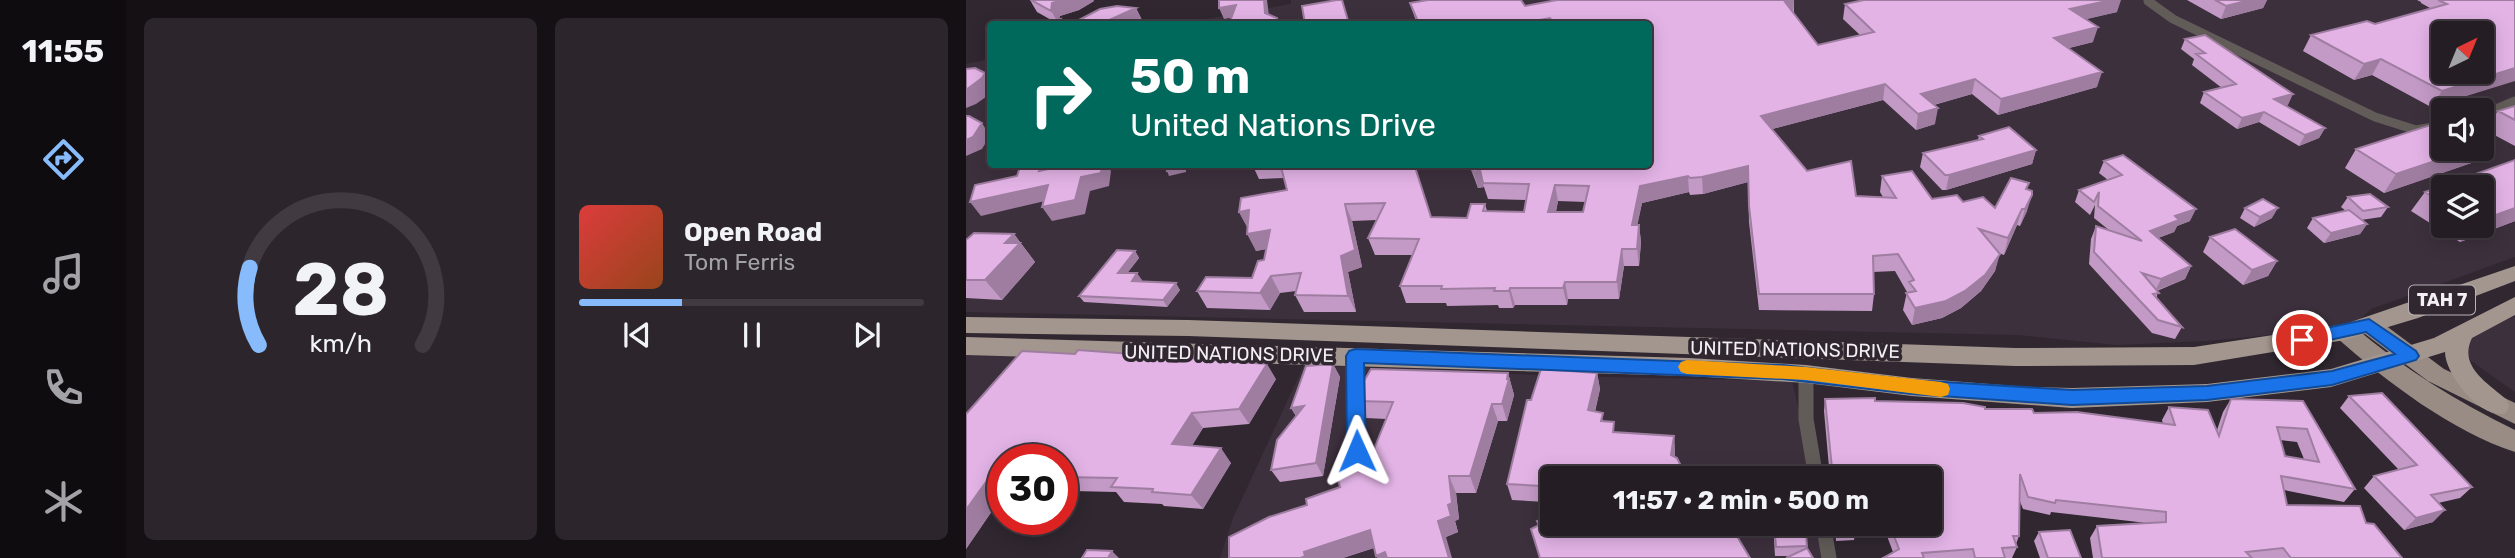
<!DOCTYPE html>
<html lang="en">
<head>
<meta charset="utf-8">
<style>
  :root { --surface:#241d24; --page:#2c262c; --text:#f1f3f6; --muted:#a3a2a6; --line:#413b41; --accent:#87bbfb }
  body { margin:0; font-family:Rubik,sans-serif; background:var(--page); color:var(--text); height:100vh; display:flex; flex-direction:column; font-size:26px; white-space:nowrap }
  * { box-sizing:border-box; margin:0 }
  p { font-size:23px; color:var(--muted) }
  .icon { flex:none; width:38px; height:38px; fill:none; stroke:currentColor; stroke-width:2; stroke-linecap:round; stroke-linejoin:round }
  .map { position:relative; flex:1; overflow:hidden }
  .panel { display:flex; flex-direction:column; gap:18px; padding:18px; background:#141014; width:840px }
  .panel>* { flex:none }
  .top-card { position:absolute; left:21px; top:21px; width:665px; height:147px; border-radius:7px; box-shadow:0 4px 18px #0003,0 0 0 2px var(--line); background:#00695c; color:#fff; overflow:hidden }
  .needle { width:46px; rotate:43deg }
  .tools { position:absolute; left:1465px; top:21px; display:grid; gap:14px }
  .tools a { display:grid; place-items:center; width:63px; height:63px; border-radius:7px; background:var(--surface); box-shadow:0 4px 18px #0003,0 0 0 2px var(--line); font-size:35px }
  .speed { position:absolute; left:21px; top:444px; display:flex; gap:14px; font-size:35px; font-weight:700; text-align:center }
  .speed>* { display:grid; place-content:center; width:91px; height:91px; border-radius:50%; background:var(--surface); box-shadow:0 4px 18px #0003,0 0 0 2px var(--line); line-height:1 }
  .speed .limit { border:10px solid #d22; background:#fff; color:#111 }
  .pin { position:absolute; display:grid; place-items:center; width:60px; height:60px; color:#fff; margin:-30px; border:4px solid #fff; border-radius:50%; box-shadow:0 2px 7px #0007 }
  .me { position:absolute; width:77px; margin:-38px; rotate:359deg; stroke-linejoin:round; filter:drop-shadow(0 0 5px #0008) }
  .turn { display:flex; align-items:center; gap:24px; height:147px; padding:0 28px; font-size:32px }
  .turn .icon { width:91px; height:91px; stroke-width:2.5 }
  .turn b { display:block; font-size:49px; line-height:60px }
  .panel .tile { flex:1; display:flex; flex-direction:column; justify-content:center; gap:10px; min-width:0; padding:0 24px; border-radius:10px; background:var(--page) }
  .panel .dial { align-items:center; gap:0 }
  .dial svg { height:182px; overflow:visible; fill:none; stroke:var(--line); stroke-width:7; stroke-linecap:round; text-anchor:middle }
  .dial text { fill:var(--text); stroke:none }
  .song { display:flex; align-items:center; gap:21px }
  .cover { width:84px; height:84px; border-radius:10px; background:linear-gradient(135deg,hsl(0 70% 55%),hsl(20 70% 35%)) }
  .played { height:7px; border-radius:4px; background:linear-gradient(90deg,var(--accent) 30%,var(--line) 30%) }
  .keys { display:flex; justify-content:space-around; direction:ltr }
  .panel .tiles { flex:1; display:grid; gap:18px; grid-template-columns:repeat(2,1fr) }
  .trip { position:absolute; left:574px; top:466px; width:402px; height:70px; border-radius:7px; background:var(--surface); box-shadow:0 4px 18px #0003,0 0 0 2px var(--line); font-weight:700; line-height:70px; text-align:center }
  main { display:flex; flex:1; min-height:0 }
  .tab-bar { display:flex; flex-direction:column; width:126px; justify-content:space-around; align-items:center; background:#0e0c0e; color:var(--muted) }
  .tab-bar .icon { width:49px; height:49px }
  .tab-bar .current { color:var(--accent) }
  .tab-bar b { font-size:32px; color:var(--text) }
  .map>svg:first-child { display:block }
  .built { fill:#3d303d; fill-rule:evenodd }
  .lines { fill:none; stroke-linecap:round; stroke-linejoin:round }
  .minor-far1 { stroke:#625c59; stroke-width:9 }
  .minor { stroke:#625c59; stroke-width:15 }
  .primary { fill:#988c85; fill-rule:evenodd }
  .trunk { fill:#a2968e; fill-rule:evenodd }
  .wall { fill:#c39ac6; fill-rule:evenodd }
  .shaded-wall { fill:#9f7da1 }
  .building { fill:#e3b3e6; stroke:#9f7da1; stroke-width:2; fill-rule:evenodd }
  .route { fill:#1a73e8; stroke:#114b97; stroke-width:2 }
  .slow { fill:#f59e0b }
  .labels { text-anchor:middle; stroke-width:7; stroke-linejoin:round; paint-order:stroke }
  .shield { fill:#302730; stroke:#b9b3ba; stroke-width:2 }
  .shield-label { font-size:18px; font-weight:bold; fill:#f4eff5 }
  .street-label { font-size:19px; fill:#f4eff5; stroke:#302730 }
</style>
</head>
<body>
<main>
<nav class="tab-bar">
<b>11:55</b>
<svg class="icon current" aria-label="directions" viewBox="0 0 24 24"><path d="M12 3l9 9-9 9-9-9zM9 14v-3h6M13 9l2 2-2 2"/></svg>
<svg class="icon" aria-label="music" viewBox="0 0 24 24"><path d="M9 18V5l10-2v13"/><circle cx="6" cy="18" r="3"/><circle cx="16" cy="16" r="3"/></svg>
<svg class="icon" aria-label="phone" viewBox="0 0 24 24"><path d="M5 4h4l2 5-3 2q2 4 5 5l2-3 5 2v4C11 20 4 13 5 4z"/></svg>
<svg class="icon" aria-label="climate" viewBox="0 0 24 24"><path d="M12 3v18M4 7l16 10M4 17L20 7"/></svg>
</nav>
<section class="panel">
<div class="tiles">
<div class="tile dial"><svg viewBox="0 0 100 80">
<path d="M14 69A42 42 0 1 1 86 69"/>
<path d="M14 69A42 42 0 0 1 10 35" stroke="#87bbfb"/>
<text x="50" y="56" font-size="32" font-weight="700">28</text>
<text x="50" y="72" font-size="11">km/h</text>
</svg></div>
<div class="tile">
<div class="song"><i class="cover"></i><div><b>Open Road</b><p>Tom Ferris</p></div></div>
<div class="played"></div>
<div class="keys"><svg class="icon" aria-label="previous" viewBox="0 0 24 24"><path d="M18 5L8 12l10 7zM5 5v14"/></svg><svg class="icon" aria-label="pause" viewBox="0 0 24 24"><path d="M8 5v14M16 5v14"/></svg><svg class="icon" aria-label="next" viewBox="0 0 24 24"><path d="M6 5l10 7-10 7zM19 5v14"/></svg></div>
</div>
</div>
</section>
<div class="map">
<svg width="1549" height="558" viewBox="0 0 1549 558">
  <rect width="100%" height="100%" fill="#302730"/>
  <path class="built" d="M325 0H1549V257L1405 309 1386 327 1240 341 1151 345 1052 335 0 312V64L24 59V164H682V24H212L325 4ZM1477 33H1516V72H1477ZM1477 110H1516V149H1477ZM1477 187H1516V226H1477Z
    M1549 316V392L1505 361 1495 341Z
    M0 347 65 354 0 497Z
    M338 365 596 376 826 381 849 478H586V523H859L867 558H254L267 518Z"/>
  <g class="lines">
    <path class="minor-far1" d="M1182 1 1207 19 1409 117 1450 130 1477 125
      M1516 115 1549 101"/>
    <path class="minor" d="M389 356V477
      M840 374V419L850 478
      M857 523 863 558"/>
    <path class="primary" d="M1403 317 1411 319 1478 369 1549 403V424L1462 381 1395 331 1392 325 1395 319Z
      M1379 324 1387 326C1437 368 1490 401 1549 430V452C1485 431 1421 382 1371 338L1368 332 1371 326Z"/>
    <path class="trunk" d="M1549 266V281L1452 318 1379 340 1228 365 1049 366 222 336 0 333V317L222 320 1049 348 1228 347 1379 324Z
      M1549 297V315L1506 338C1492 366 1521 383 1540 399L1543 406 1540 413C1516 421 1479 375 1479 352L1365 387 1241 402 1106 408 946 396 840 383 723 376 0 355V337L723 358 840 365 946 378 1063 387 1106 388 1241 384 1365 369 1468 338Z"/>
  </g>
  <path class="wall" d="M64 0H127L128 1 113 10 94 16 93 19 87 21 71 12Z
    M828 0V13L852 45 894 35 877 19 879 4 1151 12 1120 19 1127 42 1103 48 1131 87 1032 115 1006 94 968 105 969 124 950 130 917 100 806 129 841 171 890 196 917 197 914 192 916 176 966 199 997 202 1029 208 1061 189V211L1054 226 1051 225 1038 255 1033 253 1029 271 1015 291 995 308 976 318 946 325 937 310 941 292 929 271 907 272 908 294 906 311 793 310 783 222 782 182 737 194 724 195 723 192 676 203 671 225H673L675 242 673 266H658L653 299H602L601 305H549L547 308H533L532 305 481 306 480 303H440L434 286 446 255H409L402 238 411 220 386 221 396 267 382 272 390 312H338L329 295 330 291 314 293 304 310 241 308 231 291 286 278 298 260 300 249 290 251 282 228 273 212 321 190 318 178 293 179 286 164H448L465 217 501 218 519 204 521 211 558 212 560 200 522 199 518 187 512 188 503 164H682V24H451L444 3 559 6ZM592 201 620 202 617 212H590Z
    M1221 0H1301L1297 8 1255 19Z
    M1451 0H1549L1465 107 1406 75 1388 80 1337 51 1345 35 1409 24 1462 10 1464 8 1455 3V2Z
    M170 8 177 22 171 24H113L111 21Z
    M1219 39 1322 105 1320 106 1359 128 1353 138 1333 146 1293 122 1271 129 1234 103 1238 92 1256 88 1226 65 1228 59 1215 49Z
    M1549 106V146L1519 130 1532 111Z
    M1013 136 1070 150 1066 164 980 190H976L954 167 957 153 1012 140Z
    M1390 149 1514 160 1418 193 1379 168Z
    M1549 160V221L1494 242 1445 211 1459 192ZM1477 187 1516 226H1477Z
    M1138 161 1224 221 1211 226 1208 232 1192 238 1225 266 1219 279 1191 291V299L1216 327 1209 339 1186 333 1123 264 1125 239 1130 226 1143 230 1128 218 1129 205 1124 215 1109 202 1113 190 1142 180 1133 173Z
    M1382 197 1422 207 1415 217 1395 220 1401 224 1394 234 1358 243 1341 228 1347 218 1380 211 1375 207Z
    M1279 208 1306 218 1288 227 1274 218Z
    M48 234 69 262 36 300 0 298V240Z
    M1244 237 1311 261 1302 276 1277 285 1237 252Z
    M169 251 173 258 161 273 176 280 175 281 214 290 201 307 118 302 113 296Z
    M367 364 374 377 357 476 314 482 305 470 330 416 325 408Z
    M542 373 548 395 541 421H532L510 493H490L493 519 489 521 492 532 480 537 408 548 377 558H263L341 505 374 487 404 459 420 419 400 418 392 401Z
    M631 373 634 389 629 412 650 433 708 436 709 457 716 468 717 478H586V515L580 502 546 500 541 484 565 400Z
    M310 379 283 424 237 428 226 445 265 463 237 509 198 506 196 504 158 502 150 492 107 491 96 507V460H37V495L0 549V414Z
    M1383 396 1506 487 1494 498 1472 503 1467 522 1438 530 1398 488 1408 476 1433 470 1374 408Z
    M859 399 909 401 1019 409 1197 424 1196 420 1203 407 1251 430 1257 412 1265 399 1337 401 1389 489 1378 502 1318 490 1321 505 1400 523 1436 558H1127L1124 538 1131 526 1181 523 1085 512 1084 515 1057 509 1053 499V536L1050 544 1051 547 1046 558H917L927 552 918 528H890L888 540 870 541 869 523H964V478H864L858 411ZM1314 440 1331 442 1338 459 1319 456Z
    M56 520H87L85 523 58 522Z
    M807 523H839L841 548 825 556H809Z
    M1073 532 1115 558H1074L1068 541Z"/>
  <path class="shaded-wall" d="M96 0H127L128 1 113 10 94 16 93 20 94 19 97 24H89L92 22 85 11 86 3Z
    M298 0H301L304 24 299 13Z
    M828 0 827 15 819 2Z
    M1145 0H1155L1151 12 1100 24 1104 9Z
    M1284 0H1301L1297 8 1255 19 1260 6Z
    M270 5 275 16 258 19 253 8Z
    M170 8 177 22 171 24H140L139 22Z
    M584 18 585 24H551Z
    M1132 27 1127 42 1083 53 1088 38Z
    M1415 59 1406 75 1388 80 1398 64Z
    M1549 68V81L1465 107 1476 91Z
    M1136 72 1131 87 1032 115 1035 99Z
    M19 73 24 82V94L10 104 0 108V90Z
    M1009 79 1006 94 952 109 955 94Z
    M919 84 917 100 795 132V116Z
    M1327 94 1322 105 1303 110 1308 99Z
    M972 108 969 124 950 130 952 114Z
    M1298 112 1293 122 1271 129 1276 118Z
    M16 123 24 136 16 149 0 156V140Z
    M1359 128 1353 138 1333 146 1339 135Z
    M1528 141 1514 160 1418 193 1430 174 1505 149H1516V145Z
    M1070 150 1066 164 980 190 983 175Z
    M76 164H84L89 171 92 198 15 216 4 202 73 171Z
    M136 164H141L145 171 143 186 124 191 119 214 86 221 76 207 115 177Z
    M217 164H220V172L203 176 201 171Z
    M782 166V182L737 194 736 177Z
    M514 170 518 187 512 188 507 172Z
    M722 176 723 192 676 203 668 242 666 225 674 186Z
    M589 185 592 201 586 229 582 212Z
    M1066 195 1061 211 1054 226 1059 209Z
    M379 204 386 221 396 267 382 272 390 312 382 296 375 256Z
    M1312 208 1306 218 1288 227 1294 217Z
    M1549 208V221L1494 242 1506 226H1516V220Z
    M1056 209 1051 225 1038 255 1042 238Z
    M1230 209 1224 221 1211 226 1208 232 1179 243 1184 231 1209 216Z
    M283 210 282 229 273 212Z
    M1401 224 1394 234 1358 243 1365 233Z
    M673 225 675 242 673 266 671 249Z
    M304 230 312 247 290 251 281 234Z
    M48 234 69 262 36 300 19 280 39 243Z
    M656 249 658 266 653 299 651 282Z
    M169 251 173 258 157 279 152 273Z
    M1034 254 1029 271 1015 291 995 308 976 318 946 325 949 308Z
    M1311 261 1302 276 1277 285 1286 270Z
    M1225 266 1219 279 1189 291 1195 279Z
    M171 273 176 280 170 287 166 281Z
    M305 276 314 293 304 310 294 293Z
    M599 282 602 299 601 305 597 288Z
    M210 283 214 290 201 307 197 300Z
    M544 288 549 305 547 308 543 291Z
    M301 364 310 379 283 424 273 409Z
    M367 364 374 377 357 476 350 463Z
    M542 373 548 395 541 421 536 404Z
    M631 373 634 389 625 426 622 410Z
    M526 404 532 421 510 493 504 476Z
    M338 406 333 421 325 408Z
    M226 413 237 428 218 459 206 444Z
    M708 436 709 452 707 471 705 455Z
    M255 448 265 463 237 509 225 495Z
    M35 461 37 463V495L0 549V510Z
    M483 476 490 493 493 519 489 521 492 532 480 537 486 558H483L472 521 482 505Z
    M96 480 107 491 96 507Z
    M1479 510 1467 522 1438 530 1450 518Z
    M404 530 413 546 377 558H335L338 552Z
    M146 551 153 558H142Z
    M419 552 423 558H411L410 556Z"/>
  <path class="building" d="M65 0H96L86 3 85 11Z
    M253 0H298L299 13 311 18 309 24H263L270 5 253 8Z
    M371 0H376L383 24H339L336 6Z
    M462 0H555L559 6 591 0H828L819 2 852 45 908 32 879 4 898 0H1145L1104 9 1132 27 1088 38 1136 72 1035 99 1009 79 955 94 972 108 952 114 919 84 795 116 841 171 885 161 890 196 930 198 916 176 946 171 966 199 991 195 997 202 1017 197 1029 208 1045 178 1063 183 1060 189 1066 191V195L1059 209H1056L1042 238 1013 229 1034 254 1019 275 999 291 980 301 949 308 940 293 950 291 943 282 948 280 932 254 907 256 908 294H793L783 206 782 166 736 177 724 178 722 176 674 186 666 225H673L671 249H656L651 282H599L597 288H544L543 291H528L529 288 475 289 476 286H434L453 239 402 238 419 203 379 204 389 250 375 256 382 296 329 295 335 273 305 276 294 293 231 291 240 277 286 278 292 261 298 260 304 230 281 234 283 210 273 212 275 198 321 190 315 167 324 164H448L465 217 501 218 505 204H519L517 211 558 212 563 184 517 183 514 170 507 172 505 164H682V24H588L584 18 551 24H453L444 3ZM589 185 623 186 617 212H582Z
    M1249 0H1284L1260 6Z
    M1472 0H1549V68L1476 91 1415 59 1398 64 1345 35 1401 21 1409 24 1481 4ZM1477 33H1516V72H1477Z
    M151 6 170 8 139 22 111 21 134 9Z
    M94 19 89 24H68Z
    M1239 35 1327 94 1308 99 1359 128 1339 135 1298 112 1276 118 1238 92 1270 84 1230 54 1239 53 1219 39Z
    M9 68 19 73 16 78 0 90V69Z
    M1549 106V120L1532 111Z
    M0 116H3L16 123 7 137 0 140Z
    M1477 121V149H1505L1430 174 1390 149Z
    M1043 127 1070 150 983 175H979L957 153 1017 139 1013 136Z
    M1516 134 1528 141 1516 145Z
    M1157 155 1230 209 1209 216 1213 220 1184 231 1225 266 1195 279 1176 273 1193 293 1187 294 1216 327 1192 320 1128 252 1130 226 1176 241 1132 206 1133 192 1128 202 1113 190 1156 175 1138 161Z
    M1549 160V208L1516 220V187H1477V203L1459 192Z
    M55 164H76L73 171 104 164H136L135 173 115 177 109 200 76 207 82 185 4 202 9 185 51 176Z
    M200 164H217L218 167 201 171Z
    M1404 194 1422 207 1397 211 1382 197Z
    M1297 199 1312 208 1294 217 1279 208Z
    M1383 210 1401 224 1365 233 1347 218Z
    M1269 229 1311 261 1286 270 1244 237Z
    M8 233 48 234 39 243H54L19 280H0V240Z
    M151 250 169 251 152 273H171L166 281 210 283 197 300 113 296Z
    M112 350 301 364 273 409 226 413 206 444 255 448 225 495 186 492 187 489 145 487 151 478 96 477V460H37V461H35L0 510V414L56 351 109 354Z
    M367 364 350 463 305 470 311 440 338 406 325 408 340 366Z
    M405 369 542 373 541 379H543L536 404H526L504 476H483L486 503 482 505 485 516 472 521 483 558H421L419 552 410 556 404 530 338 552 339 556 335 558H263V537L303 517 341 505 340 499 374 487 372 480 391 464 404 459 427 402 392 401V391Z
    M575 369 631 373 622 410 637 413 635 421 648 422 647 432 708 436 705 455 711 458 716 468 713 470 717 478H586V508L575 486 541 484 561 400H565Z
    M1416 393 1506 487 1465 495 1479 510 1450 518 1408 476 1451 465 1383 396Z
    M909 398V401L997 403 1019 407V409H1066L1068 413 1111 412 1209 425 1203 407 1242 410 1253 436 1265 399 1337 401 1389 489 1315 476 1321 505 1394 506 1400 523 1408 524 1436 558H1325L1317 548 1280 552 1286 558H1136L1131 526 1200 522V512L1090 500 1089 503 1062 497 1054 474 1053 536H1047L1051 547 1036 548 1039 558H1009L1007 549 956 553 958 558H917L933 549 923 523H964V478H867L859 399ZM1311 427 1341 429 1353 462 1319 456Z
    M807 469 827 471 829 478H795Z
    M586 516V523H763L784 558H574L565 529 573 525 571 521Z
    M808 523H839L841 546 810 547Z
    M872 523H889L890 529 872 530Z
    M1104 530 1115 558H1082L1073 532Z
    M841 548 847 558H820Z
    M121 550 146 551 142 558H116Z"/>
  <path class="route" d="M1403 319 1450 351 1453 356 1450 360 1366 385 1241 400 1106 405 946 394 817 379 398 363 400 451 397 456 391 459 384 456 381 451 380 356 383 351 389 349 817 365 946 380 1106 390 1241 386 1366 371 1429 354 1400 332 1336 346 1330 344 1327 340 1330 335 1336 333Z"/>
  <path class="slow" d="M721 360 840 367 975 382 982 384 984 389 982 395 975 397 840 380 721 374 715 372 712 367 715 362Z"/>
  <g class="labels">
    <rect class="shield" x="1443" y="285.5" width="66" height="29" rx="5"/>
    <g class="shield-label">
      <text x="1476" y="306">TAH 7</text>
    </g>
    <g class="street-label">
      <text transform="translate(829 349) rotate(1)" y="7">UNITED NATIONS DRIVE</text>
      <text transform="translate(263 353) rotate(1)" y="7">UNITED NATIONS DRIVE</text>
    </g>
  </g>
</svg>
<div class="tools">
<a><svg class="needle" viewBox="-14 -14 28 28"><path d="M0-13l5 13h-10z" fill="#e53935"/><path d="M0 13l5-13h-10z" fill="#a3a2a6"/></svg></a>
<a><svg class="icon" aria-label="sound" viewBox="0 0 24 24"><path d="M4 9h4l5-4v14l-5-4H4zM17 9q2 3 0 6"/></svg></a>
<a><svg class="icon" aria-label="layers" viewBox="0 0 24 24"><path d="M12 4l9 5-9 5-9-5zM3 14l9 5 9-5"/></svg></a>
</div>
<div class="speed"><div class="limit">30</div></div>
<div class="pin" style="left:1336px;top:340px;background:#d93025"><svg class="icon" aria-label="arrive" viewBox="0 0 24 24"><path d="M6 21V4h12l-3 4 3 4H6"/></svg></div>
<svg class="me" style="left:391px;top:451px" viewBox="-20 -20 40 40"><path d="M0-17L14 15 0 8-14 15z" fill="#1a73e8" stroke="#fff" stroke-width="4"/></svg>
<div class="trip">11:57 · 2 min · 500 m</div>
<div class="top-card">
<div class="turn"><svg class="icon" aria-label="right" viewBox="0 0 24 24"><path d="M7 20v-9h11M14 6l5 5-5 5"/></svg><div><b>50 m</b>United Nations Drive</div></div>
</div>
</div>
</main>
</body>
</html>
